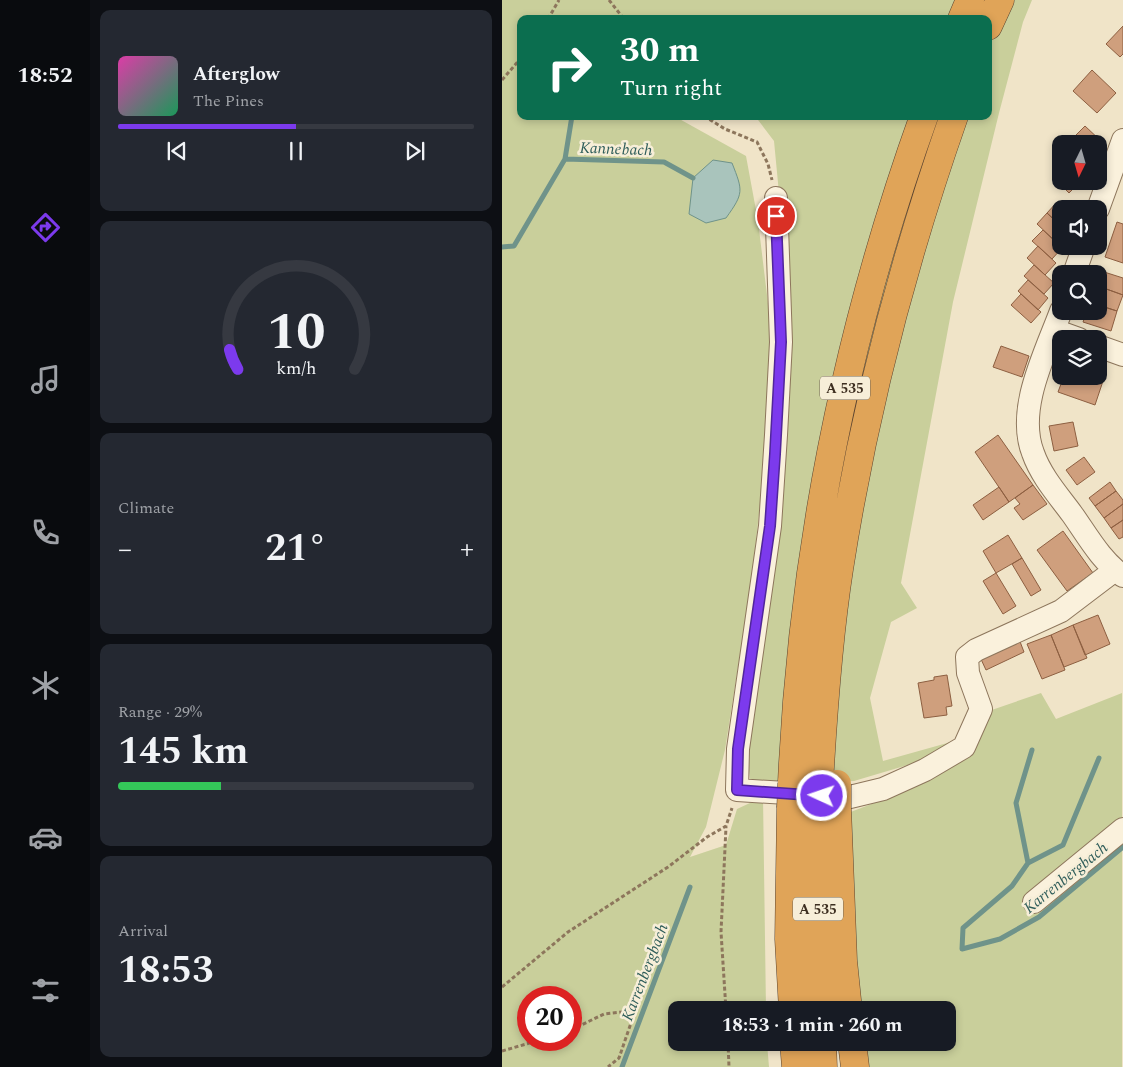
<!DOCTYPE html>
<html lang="en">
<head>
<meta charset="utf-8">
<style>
  :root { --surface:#171b24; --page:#242831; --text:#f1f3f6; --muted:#9ea1a6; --line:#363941; --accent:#7c3aed }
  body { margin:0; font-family:Spectral,serif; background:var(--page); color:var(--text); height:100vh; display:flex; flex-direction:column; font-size:19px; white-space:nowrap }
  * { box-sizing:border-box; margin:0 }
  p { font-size:16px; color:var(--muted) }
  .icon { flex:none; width:28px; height:28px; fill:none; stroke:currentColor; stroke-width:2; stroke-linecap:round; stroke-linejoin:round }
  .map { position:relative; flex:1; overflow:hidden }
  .panel { display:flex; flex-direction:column; gap:10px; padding:10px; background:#0d0f14; width:412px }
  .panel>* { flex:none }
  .guide { position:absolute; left:15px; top:15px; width:475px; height:105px; border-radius:10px; box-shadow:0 2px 8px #0003; background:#0b6e4f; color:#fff; overflow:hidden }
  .needle { width:32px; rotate:185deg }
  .controls { position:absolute; left:550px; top:135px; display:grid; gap:10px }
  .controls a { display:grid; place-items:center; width:55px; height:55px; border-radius:10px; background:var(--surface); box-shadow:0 2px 8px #0003; font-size:25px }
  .speed { position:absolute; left:15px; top:986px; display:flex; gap:10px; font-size:25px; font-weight:700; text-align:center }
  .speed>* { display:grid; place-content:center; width:65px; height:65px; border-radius:50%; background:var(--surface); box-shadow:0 2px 8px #0003; line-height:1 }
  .speed .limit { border:8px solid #d22; background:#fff; color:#111 }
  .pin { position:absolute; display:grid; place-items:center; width:42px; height:42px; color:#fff; margin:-21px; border:2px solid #fff; border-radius:50%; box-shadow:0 1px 5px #0007 }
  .me { position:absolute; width:55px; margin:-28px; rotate:273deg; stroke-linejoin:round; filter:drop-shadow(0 0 4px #0008) }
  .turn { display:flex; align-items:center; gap:18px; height:105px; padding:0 20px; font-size:22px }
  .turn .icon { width:65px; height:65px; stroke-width:2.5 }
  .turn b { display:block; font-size:35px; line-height:42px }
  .big { font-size:38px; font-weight:700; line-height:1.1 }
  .panel .widget { flex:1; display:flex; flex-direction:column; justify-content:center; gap:8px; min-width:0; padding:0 18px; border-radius:10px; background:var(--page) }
  .panel .dial { align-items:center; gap:0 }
  .dial svg { height:130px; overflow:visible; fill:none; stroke:var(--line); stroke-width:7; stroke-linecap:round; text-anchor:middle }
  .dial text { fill:var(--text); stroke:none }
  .song { display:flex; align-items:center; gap:15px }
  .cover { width:60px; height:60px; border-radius:8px; background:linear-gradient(135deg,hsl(320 70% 55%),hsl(150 70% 35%)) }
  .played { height:5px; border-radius:2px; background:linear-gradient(90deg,var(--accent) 50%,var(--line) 50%) }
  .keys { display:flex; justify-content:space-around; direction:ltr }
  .heat { display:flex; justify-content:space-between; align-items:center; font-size:28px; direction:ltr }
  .charge { height:8px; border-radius:4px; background:linear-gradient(90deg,#34c759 29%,var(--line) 0) }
  .trip { position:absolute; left:166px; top:1001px; width:288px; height:50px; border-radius:10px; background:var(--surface); box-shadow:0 2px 8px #0003; font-weight:700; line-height:50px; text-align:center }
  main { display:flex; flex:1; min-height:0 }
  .menu { display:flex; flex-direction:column; width:90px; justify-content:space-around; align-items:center; background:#090b0e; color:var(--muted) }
  .menu .icon { width:35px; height:35px }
  .menu .on { color:var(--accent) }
  .menu b { font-size:22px; color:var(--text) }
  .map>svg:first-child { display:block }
  .green { fill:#c9cf9b; fill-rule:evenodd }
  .water { fill:#a9c4bc; stroke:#6f938a }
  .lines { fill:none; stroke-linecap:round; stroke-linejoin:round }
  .stream { stroke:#6f938a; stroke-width:5 }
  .building { fill:#cf9f7d; stroke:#8d5f41 }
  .minor-casing { stroke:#8d765c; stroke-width:24 }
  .highway-casing { stroke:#5b4430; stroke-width:29 }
  .path { stroke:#8d765c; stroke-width:3; stroke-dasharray:4 2.5; stroke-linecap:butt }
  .minor { stroke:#faf1dc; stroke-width:22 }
  .highway { stroke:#e0a458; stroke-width:28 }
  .highway-bridge-casing { stroke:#5b4430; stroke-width:29; stroke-linecap:butt }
  .highway-bridge { stroke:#e0a458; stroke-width:28 }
  .route-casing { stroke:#51269a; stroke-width:12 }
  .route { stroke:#7c3aed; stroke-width:9 }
  .labels { text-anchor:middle; stroke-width:5; stroke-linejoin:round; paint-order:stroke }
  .shield { fill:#f7eed8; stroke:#756857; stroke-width:1 }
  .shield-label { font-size:14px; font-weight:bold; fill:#3d2e20 }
  .water-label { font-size:16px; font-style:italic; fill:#2f5d5a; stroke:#f7eed8 }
</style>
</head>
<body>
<main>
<nav class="menu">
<b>18:52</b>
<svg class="icon on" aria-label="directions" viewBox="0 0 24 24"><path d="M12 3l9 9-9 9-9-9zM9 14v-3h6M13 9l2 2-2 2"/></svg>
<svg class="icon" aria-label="music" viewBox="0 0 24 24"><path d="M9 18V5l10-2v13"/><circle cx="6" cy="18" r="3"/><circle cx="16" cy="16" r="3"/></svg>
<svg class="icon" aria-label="phone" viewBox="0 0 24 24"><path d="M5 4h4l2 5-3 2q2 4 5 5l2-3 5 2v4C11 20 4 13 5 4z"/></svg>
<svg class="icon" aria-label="climate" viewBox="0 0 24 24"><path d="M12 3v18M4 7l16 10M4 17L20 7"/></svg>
<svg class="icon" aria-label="car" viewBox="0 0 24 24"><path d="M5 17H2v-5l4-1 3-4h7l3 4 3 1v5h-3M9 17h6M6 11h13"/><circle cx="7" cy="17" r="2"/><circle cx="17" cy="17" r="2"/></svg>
<svg class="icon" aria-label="filters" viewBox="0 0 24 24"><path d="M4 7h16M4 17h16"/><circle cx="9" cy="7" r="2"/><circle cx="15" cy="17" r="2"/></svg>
</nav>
<section class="panel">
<div class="widget">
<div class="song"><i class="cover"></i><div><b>Afterglow</b><p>The Pines</p></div></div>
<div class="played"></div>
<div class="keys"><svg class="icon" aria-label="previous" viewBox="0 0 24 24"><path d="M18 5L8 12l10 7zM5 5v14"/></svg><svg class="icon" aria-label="pause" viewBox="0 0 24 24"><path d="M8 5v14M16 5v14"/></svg><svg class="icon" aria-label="next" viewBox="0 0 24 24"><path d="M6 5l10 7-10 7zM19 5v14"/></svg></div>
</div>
<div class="widget dial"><svg viewBox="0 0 100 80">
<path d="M14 69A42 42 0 1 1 86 69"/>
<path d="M14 69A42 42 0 0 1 9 57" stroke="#7c3aed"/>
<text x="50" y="56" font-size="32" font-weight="700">10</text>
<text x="50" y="72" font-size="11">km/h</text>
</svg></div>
<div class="widget"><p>Climate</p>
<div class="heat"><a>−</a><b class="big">21°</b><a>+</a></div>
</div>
<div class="widget"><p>Range · 29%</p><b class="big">145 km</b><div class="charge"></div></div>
<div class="widget"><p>Arrival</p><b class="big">18:53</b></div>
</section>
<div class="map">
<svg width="621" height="1067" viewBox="0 0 621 1067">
  <rect width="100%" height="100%" fill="#f0e4c8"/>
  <path class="green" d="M0 0H530L521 22 497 113 451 302 399 583 415 608 389 622 368 698 381 761 456 740 436 756 352 781 249 785 244 749 284 266 272 141 253 116H486V19H19V116H172L244 156 256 221 269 328 266 433 250 577 223 750 204 827 188 857 224 845 235 809 261 797 264 1010H175V1042L265 1043 267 1067H0ZM26 998H69V1040H26Z
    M539 693 554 719 620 693V1067H364L360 1043 445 1042V1010H355L346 813 393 795 460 759 481 713Z"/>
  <path class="water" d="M211 160 230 163C241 191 242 193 224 218L204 223 187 214 191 178Z"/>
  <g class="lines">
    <path class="stream" d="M63 159 162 162 191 178
      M0 247 12 246 63 159 70 116
      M530 750 514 803 526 863 510 886 461 928 460 949 498 939 537 917 621 847
      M526 863 561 845 597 758
      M120 1067 188 887"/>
  </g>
  <path class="building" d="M621 26V54L618 57 604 44Z
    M590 70 614 93 595 113 571 91Z
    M583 126 600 142 596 145 584 144 574 135Z
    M574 135 584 144H565Z
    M559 169V181H579L567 193 551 177Z
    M555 202 562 209H559V226L545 213Z
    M545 213 559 226V232L552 240 535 224Z
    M615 222 621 224V263L603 257Z
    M541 230 560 248 550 259 530 241Z
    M536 246 554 263 543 275 525 258Z
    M532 265 552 283 542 294 522 276Z
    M599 271 621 278V295L596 286Z
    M526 280 546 298 536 310 516 291Z
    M596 286 621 295 615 311 596 305Z
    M519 294 539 312 529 323 509 305Z
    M596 305 615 311 609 331 581 322 585 311H596Z
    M499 346 527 356 520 377 491 367Z
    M562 376H596L602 378 593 405 556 392Z
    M571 422 576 446 552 451 547 426Z
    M496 435 531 485 507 502 473 452Z
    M582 457 593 472 575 485 564 470Z
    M608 482 614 491 593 506 587 498Z
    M531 485 545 504 521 520 512 508 518 504 513 498Z
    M497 487 507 502 481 520 471 505Z
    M614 491 621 500V504L602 518 593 506Z
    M621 504V520L609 528 602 518Z
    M621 520V537L617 539 609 528Z
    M561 531 591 573 565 591 535 550Z
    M506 535 520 558 494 573 481 551Z
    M520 558 539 590 529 596 510 564Z
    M494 573 514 606 501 614 481 581Z
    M596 615 608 644 583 655 571 625Z
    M571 625 585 658 562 667 549 635Z
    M549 635 563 670 540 679 525 644Z
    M517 639 522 652 484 670 478 657Z
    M445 675 450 706 444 707 445 715 422 718 416 683 432 680V677Z"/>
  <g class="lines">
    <defs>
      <path id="minor" d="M274 198 279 342 274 435 268 526 236 749 235 790 348 797 381 789 423 770 462 747 479 709 466 673 465 657 474 650 559 611 613 570
        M596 209 621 140
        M572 274 582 246
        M559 311C543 354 514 409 531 453 539 476 556 495 570 514 585 535 599 561 621 576
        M552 330 577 339
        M596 346 621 355
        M532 902 621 829"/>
      <path id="highway" d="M460 19 468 0
        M486 26 498 0
        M290 783C300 556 345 330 422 116
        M317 784C321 712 326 640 337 569 361 415 400 264 452 116
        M289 808 287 939 291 1010
        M316 808 315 942 318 1010
        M335 808 341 961 346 1010
        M292 1042 294 1067
        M320 1042 321 1067
        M350 1042 353 1067"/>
    </defs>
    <use href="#minor" class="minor-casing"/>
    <use href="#highway" class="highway-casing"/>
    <path class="path" d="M107 0 122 19
      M46 19 57 0
      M0 80 19 58
      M202 116 223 129 255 142 266 164 270 180
      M0 987 66 932 166 867 205 837 224 826 230 808
      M224 1010 219 932 224 827
      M69 1030 102 1014 129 1011V1023L117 1058 106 1067
      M226 1042 227 1067
      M0 1051 38 1040"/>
    <use href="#minor" class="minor"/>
    <use href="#highway" class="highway"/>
    <defs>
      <path id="highway-bridge" d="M289 808 290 783
        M335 808V784"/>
    </defs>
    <use href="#highway-bridge" class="highway-bridge-casing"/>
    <use href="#highway-bridge" class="highway-bridge"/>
  </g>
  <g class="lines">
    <defs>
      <path id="route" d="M274 216 279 342 273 454 268 526 236 749 235 790 320 796"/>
    </defs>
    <use href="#route" class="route-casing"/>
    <use href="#route" class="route"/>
  </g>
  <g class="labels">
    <g class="shield">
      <rect x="318" y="376.5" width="50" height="23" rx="4"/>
      <rect x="291" y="897.5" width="50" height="23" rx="4"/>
    </g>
    <g class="shield-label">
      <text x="343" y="393">A 535</text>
      <text x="316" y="914">A 535</text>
    </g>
    <g class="water-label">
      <text transform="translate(114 148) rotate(2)" y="6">Kannebach</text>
      <text transform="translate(563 877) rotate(-39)" y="6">Karrenbergbach</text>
      <text transform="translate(142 972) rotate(-69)" y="6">Karrenbergbach</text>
    </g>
  </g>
</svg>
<div class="controls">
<a><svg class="needle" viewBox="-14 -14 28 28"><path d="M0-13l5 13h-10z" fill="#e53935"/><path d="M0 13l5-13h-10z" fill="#9ea1a6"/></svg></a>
<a><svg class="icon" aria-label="sound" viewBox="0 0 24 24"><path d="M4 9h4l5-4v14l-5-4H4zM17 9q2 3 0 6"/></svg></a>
<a><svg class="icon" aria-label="search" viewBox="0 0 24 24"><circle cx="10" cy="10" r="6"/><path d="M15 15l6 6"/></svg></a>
<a><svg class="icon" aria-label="layers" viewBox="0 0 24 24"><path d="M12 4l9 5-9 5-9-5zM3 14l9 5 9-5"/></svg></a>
</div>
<div class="speed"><div class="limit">20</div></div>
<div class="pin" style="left:274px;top:216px;background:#d93025"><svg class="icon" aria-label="arrive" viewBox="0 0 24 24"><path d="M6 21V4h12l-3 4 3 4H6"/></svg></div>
<svg class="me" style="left:320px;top:796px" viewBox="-20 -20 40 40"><circle r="17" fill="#7c3aed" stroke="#fff" stroke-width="3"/><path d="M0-11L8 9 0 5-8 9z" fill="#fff"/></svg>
<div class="trip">18:53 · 1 min · 260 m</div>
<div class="guide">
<div class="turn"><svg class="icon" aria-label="right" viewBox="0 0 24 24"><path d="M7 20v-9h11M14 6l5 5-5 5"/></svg><div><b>30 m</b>Turn right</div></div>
</div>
</div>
</main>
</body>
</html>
